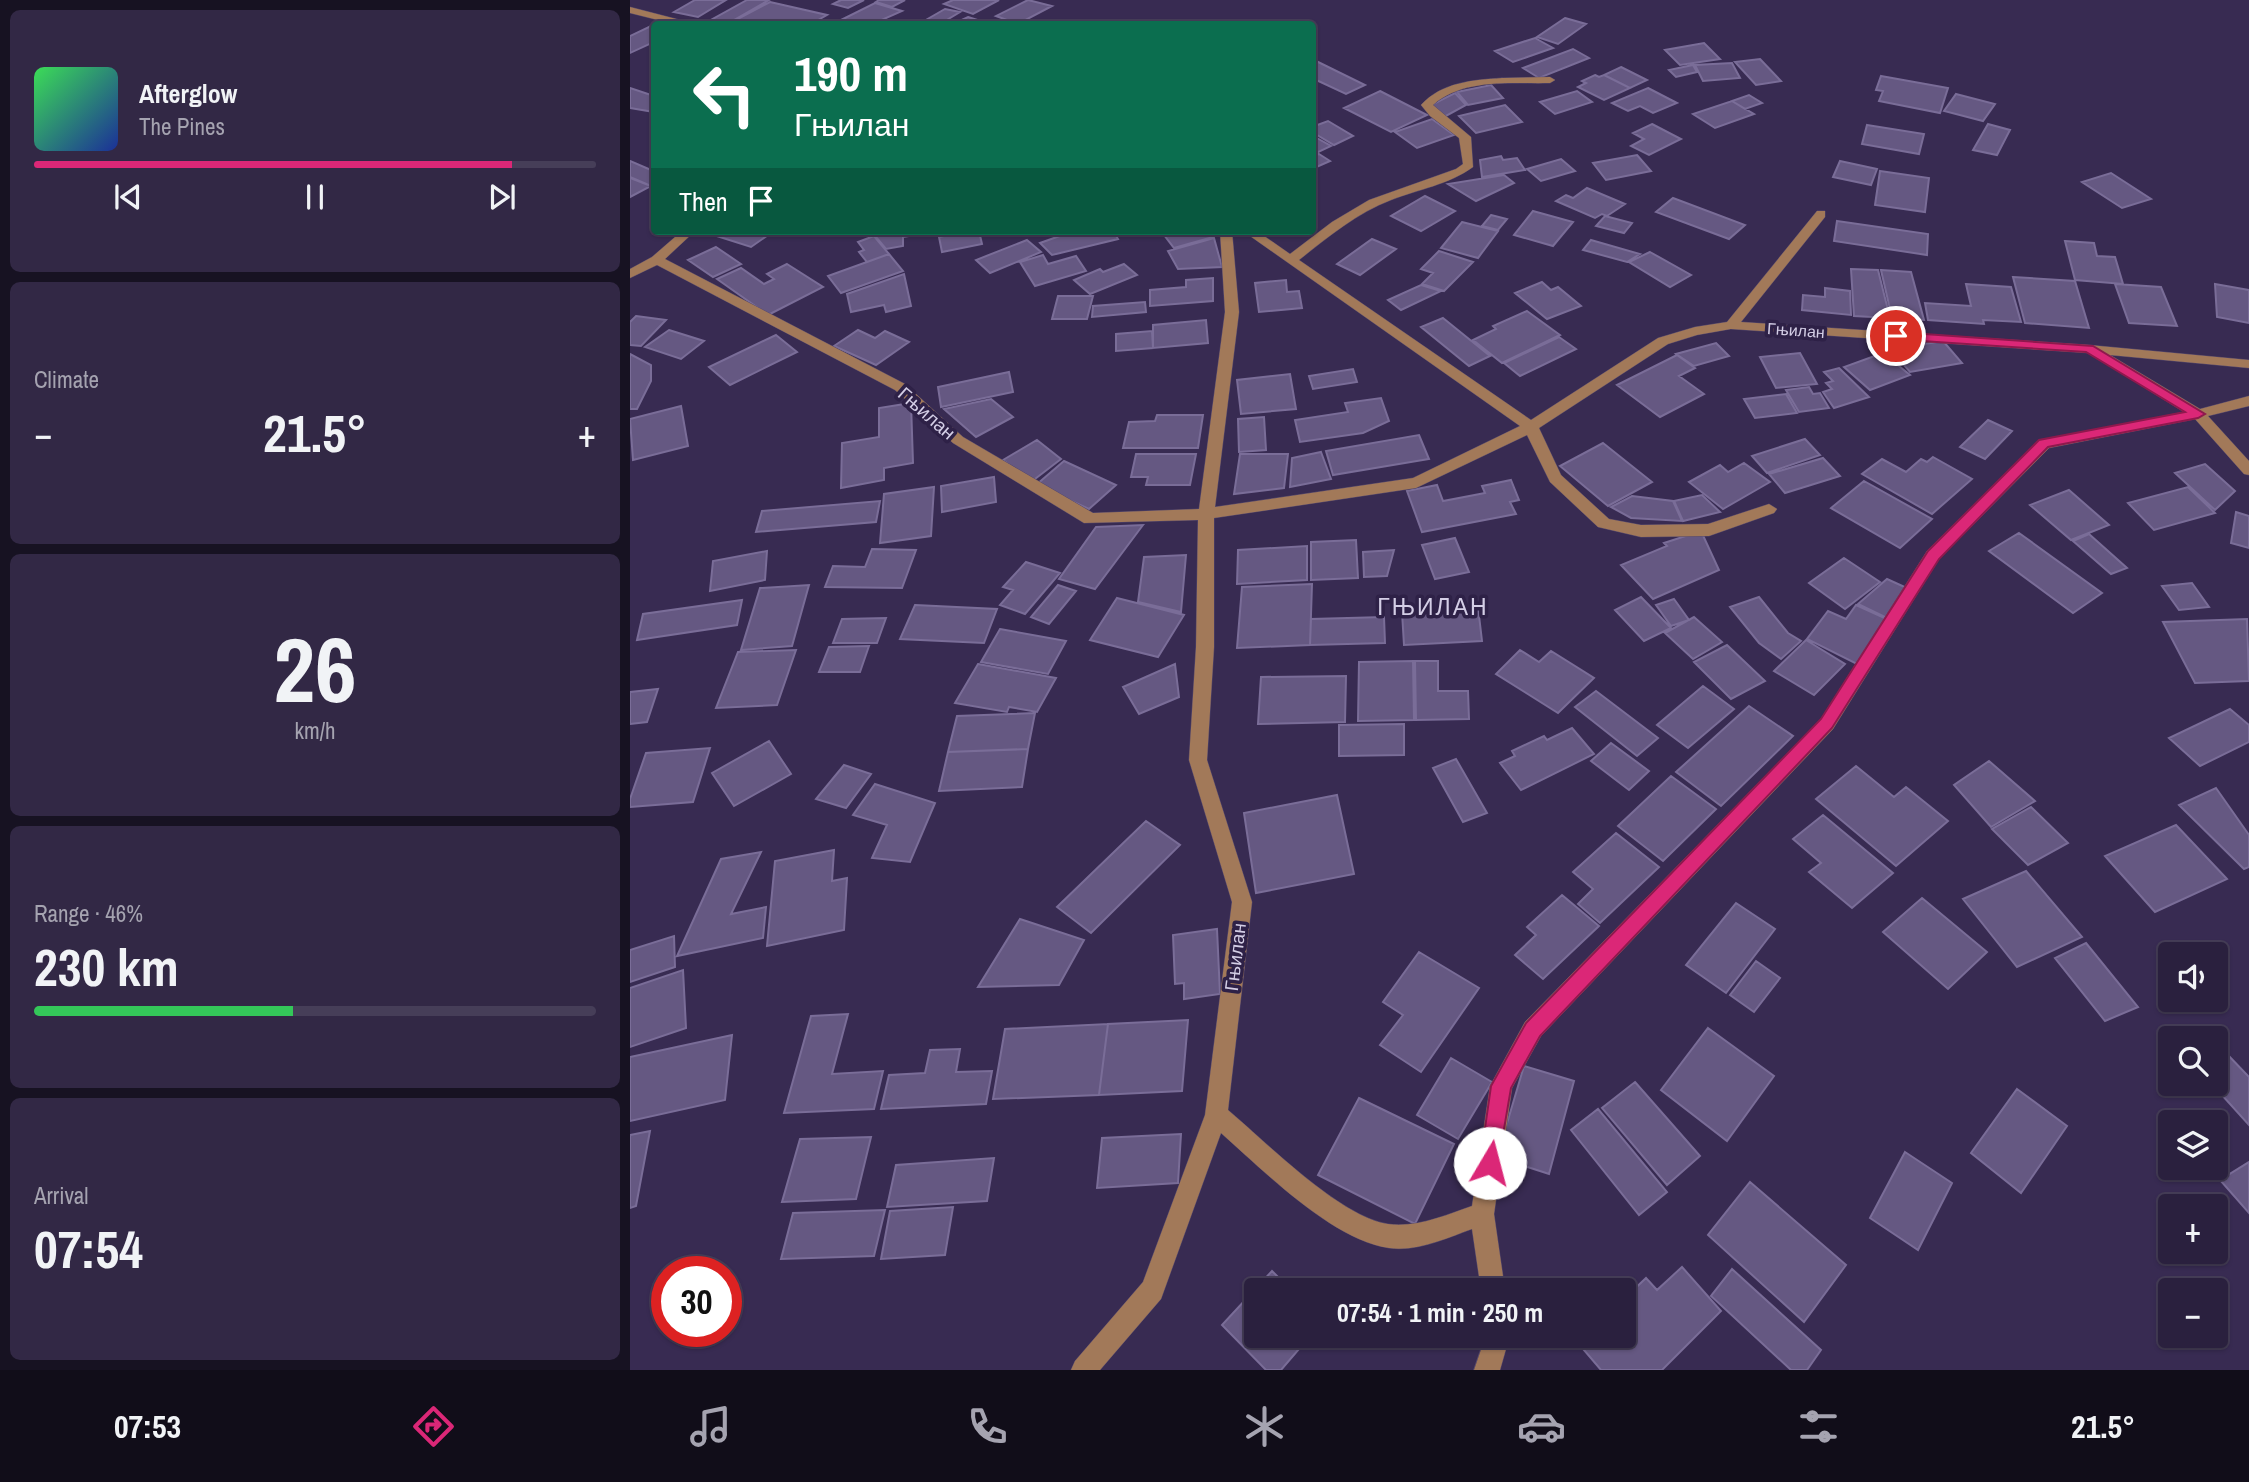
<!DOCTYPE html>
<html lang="en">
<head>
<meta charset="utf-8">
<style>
  :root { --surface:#2a203e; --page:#322845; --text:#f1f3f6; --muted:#a5a3b0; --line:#463e58; --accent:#db2777 }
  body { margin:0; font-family:"Archivo Narrow",sans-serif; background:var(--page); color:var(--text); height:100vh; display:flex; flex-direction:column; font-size:26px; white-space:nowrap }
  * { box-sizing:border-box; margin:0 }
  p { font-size:23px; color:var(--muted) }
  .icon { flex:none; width:38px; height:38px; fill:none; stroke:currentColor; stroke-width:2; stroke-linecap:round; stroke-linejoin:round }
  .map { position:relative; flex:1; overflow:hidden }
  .panel { display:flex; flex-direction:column; gap:10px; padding:10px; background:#171222; width:630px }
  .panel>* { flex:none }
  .guide { position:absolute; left:21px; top:21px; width:665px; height:214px; border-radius:7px; box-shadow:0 2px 5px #0004,0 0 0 2px var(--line); background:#0b6e4f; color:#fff; overflow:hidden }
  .controls { position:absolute; left:1528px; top:942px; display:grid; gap:14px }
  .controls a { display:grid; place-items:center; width:70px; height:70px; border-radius:7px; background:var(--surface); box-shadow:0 2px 5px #0004,0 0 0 2px var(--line); font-size:35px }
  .speed { position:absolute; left:21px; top:1256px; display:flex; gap:14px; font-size:35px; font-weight:700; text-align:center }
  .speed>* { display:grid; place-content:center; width:91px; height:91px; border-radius:50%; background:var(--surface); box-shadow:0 2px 5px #0004,0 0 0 2px var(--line); line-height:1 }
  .speed .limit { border:10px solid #d22; background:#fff; color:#111 }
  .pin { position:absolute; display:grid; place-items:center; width:60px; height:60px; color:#fff; margin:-30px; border:4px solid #fff; border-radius:50%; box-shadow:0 2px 7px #0007 }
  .me { position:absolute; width:77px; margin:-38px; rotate:8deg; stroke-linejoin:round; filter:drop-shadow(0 0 5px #0008) }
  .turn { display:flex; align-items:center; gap:24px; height:147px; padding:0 28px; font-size:32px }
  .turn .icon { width:91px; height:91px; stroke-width:2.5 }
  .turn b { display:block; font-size:49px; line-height:60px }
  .then { display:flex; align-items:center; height:66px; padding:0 28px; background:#0003; gap:14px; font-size:26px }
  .big { font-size:52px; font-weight:800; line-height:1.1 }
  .panel .widget { flex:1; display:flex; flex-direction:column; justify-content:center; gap:10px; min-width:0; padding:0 24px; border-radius:10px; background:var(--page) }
  .panel .dial { align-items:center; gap:0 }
  .dial b { font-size:91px; line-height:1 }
  .song { display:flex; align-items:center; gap:21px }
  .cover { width:84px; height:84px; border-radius:10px; background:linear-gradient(135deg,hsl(130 70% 55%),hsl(230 70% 35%)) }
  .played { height:7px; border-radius:4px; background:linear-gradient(90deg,var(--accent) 85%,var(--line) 85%) }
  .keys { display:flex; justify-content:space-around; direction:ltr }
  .heat { display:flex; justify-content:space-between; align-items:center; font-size:38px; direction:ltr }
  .charge { height:10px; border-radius:5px; background:linear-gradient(90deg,#34c759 46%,var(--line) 0) }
  .trip { position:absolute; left:614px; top:1278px; width:392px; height:70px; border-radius:7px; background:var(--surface); box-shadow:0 2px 5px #0004,0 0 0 2px var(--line); font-weight:800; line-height:70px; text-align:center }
  .dock { display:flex; height:112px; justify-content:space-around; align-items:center; background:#110d19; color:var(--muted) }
  .dock .icon { width:49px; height:49px }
  .dock .on { color:var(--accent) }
  .dock b { font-size:32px; color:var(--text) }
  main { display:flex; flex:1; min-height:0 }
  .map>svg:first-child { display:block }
  .building { fill:#655882; stroke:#7a6d98; stroke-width:2 }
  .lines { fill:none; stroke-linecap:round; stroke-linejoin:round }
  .minor-casing { stroke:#54486d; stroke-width:1 }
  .minor { fill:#a27959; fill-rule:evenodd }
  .route { fill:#db2777; stroke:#8e194d; stroke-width:2 }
  .labels { text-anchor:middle; stroke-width:7; stroke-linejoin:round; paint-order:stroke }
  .far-street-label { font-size:16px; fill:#d4cee6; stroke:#2e2147 }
  .street-label { font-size:19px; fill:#d4cee6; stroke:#2e2147 }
  .quarter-label { font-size:23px; letter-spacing:2px; fill:#d4cee6; stroke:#2e2147 }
</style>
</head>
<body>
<main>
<section class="panel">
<div class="widget">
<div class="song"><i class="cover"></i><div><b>Afterglow</b><p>The Pines</p></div></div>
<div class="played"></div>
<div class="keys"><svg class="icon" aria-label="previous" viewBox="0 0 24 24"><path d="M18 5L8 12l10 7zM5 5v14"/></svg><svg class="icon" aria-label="pause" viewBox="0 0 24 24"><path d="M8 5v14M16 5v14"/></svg><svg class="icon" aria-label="next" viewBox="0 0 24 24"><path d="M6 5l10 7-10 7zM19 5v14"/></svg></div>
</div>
<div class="widget"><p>Climate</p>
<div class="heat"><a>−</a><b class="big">21.5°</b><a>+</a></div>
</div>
<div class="widget dial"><b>26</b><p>km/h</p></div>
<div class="widget"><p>Range · 46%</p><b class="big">230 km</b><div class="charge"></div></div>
<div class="widget"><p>Arrival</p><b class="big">07:54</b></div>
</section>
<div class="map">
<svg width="1619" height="1370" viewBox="0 0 1619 1370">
  <rect width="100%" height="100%" fill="#382b52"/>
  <path class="building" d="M65 0H96L68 17 44 12Z
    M117 0H139L97 24 81 20Z
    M211 0H234L218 8 203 4Z
    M249 0H275L262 7 246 2Z
    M323 0H369L343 14 314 4Z
    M398 0 422 6 388 24 366 16Z
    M140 2 197 15 181 24H98Z
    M245 3 272 11 245 23 235 20 227 24H203Z
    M315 9 330 12 310 24H289Z
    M338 17 360 24H323Z
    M935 18 956 24 928 44 907 37Z
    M23 25 24 42 0 53V36Z
    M905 38 923 48 883 62 865 51Z
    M1074 43 1090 59 1050 65 1035 50Z
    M943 49 959 58 909 78 893 68Z
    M682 59 735 85 716 94 682 78Z
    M1130 59 1151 81 1126 85 1105 62Z
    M1102 63 1110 78 1073 81 1065 65Z
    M1063 65 1067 72 1046 77 1039 70Z
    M991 67 1017 80 1000 88 974 75Z
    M965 75 969 77 974 75 1000 88 974 100 948 87 956 83 952 81Z
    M1251 76 1318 88 1310 113 1249 101 1253 91 1246 90Z
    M861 85 873 98 838 105 827 92Z
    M0 88 24 96V112L0 108Z
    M1018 88 1047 103 1023 113 1010 106 998 111 982 103Z
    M750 91 797 115 761 132 714 108Z
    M947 91 962 102 925 114 910 102Z
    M825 93 836 105 814 117 801 105Z
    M1326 94 1365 104 1353 121 1314 111Z
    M1119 95 1132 103 1115 109 1102 101Z
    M1102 101 1124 114 1085 128 1063 114Z
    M875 105 892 122 846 133 829 116Z
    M802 119 824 135 787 148 765 132Z
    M698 121 723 136 704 145 682 132V127Z
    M1022 124 1051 139 1019 155 1001 146 1014 139 1003 133Z
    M1358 124 1380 130 1367 155 1343 150Z
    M1237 125 1294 134 1289 154 1232 144Z
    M685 137 701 146 682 155V138Z
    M689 154 700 161 682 169V157Z
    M1007 155 1021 171 976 180 963 163Z
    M871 156 873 160 887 158 895 170 852 177 850 160Z
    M931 159 945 171 911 181 897 169Z
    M0 161 21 170 24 168V184L21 186 0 177Z
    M1210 161 1247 169 1241 185 1203 177Z
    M1250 171 1299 178 1295 212 1245 205Z
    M1481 173 1521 199 1492 208 1452 182Z
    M874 175 884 183 846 201 818 184Z
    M0 178 21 186 0 197Z
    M957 188 995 204 977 216 972 214 965 218 926 201 936 195 943 198Z
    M795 196 825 211 791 231 761 216Z
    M1043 198 1115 225 1099 239 1026 212Z
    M903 211 943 222 923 246 884 235Z
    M861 215 877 219 868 230 852 226Z
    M975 216 1002 223 994 233 966 226Z
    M1207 221 1298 234 1297 255 1204 241Z
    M832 222 868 231 848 258 811 248Z
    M71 231H136L141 233 121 247Z
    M241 231H303V232L273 237V246L256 249Z
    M339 231H349L352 244 312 252 309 237Z
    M460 231H483L488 239 422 255 410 243 441 232 443 235Z
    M531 231H578L583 237 544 248Z
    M244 236 259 254 237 262 229 252 234 250 228 242Z
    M584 238 592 267 548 269 538 251Z
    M742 239 766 249 730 275 707 264Z
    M397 240 411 252 360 273 346 260Z
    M961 240 1010 254 997 262 953 250Z
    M1435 241 1464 243 1467 256 1485 257 1493 284 1445 280Z
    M86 247 111 264 83 277 58 260Z
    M809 251 843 262 814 291 792 284 803 273 791 269Z
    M1020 252 1061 275 1040 287 999 262Z
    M259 254 273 271 211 293 198 276Z
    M413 255 418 264 446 256 456 271 405 286 390 262Z
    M157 264 193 287 138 315 87 279 111 268 134 284 144 279 137 274Z
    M494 264 507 275 460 294 444 280 470 269 473 272Z
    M1221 269 1248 270 1260 318 1224 316Z
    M1251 270 1281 272 1294 320 1262 318Z
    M274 274 281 306 256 312 254 305 221 312 217 294Z
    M1383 277 1445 281 1459 328 1395 323Z
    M583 278V301L520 306V290L556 287V280Z
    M656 280 657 292 669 291 672 308 629 312 625 283Z
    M912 282 921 290 928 287 951 306 917 319 885 293Z
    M1336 284 1381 287 1391 322 1353 320 1354 324 1298 320 1295 303 1341 306Z
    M1485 284 1531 287 1547 326 1499 323Z
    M1585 284 1619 290V323L1587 317Z
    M791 285 811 291 771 310 758 300Z
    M1195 288 1220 291 1221 315 1172 310 1173 295 1195 297Z
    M428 296H463L457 319H422Z
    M515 302 516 312 462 317 463 306Z
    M897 311 930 335 872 363 843 340 866 329 863 326Z
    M6 316 36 320 11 346 0 345V322Z
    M813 318 860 356 839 366 791 327Z
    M576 320 578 343 523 348V325Z
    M39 330 74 341 51 359 15 347Z
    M228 330 245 338 255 331 279 342 246 365 204 346Z
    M522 331 523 348 486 351V334Z
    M146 335 167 352 100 385 79 367Z
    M929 337 946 349 890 376 874 363Z
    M1313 341 1332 363 1280 372 1266 356 1287 352 1282 346Z
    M1086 343 1099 356 1064 366 1046 354Z
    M1170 353 1187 384 1146 388 1130 357Z
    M1253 353 1280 375 1240 390 1214 367Z
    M0 354 21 365V381L7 409H0Z
    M1047 355 1065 368 1049 376 1074 394 1030 417 987 385Z
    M1209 368 1239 397 1204 408 1193 392 1202 389 1196 383 1203 381 1194 372Z
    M723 369 727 382 683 389 679 376Z
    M379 372 383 392 311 407 308 387Z
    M660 374 666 409 611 414 607 380Z
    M1179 387 1183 394 1190 393 1199 408 1169 412 1156 390Z
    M1156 394 1167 413 1125 418 1114 399Z
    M751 398 759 421 733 433 670 442 665 420 718 412 715 403Z
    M361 399 383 417 346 437 314 409Z
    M281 403 283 463 254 468V480L211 488 212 443 249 437V408Z
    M51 406 58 446 3 460 0 419Z
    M527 415H573L568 448H493L499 422 525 421Z
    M634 417 636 450 609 452 608 419Z
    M1358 420 1382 431 1355 459 1330 447Z
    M789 435 799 459 703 475 696 451Z
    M1175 439 1190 455 1137 473 1122 456Z
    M407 440 431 459 401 482 373 460Z
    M973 443 1022 482 978 506 930 466Z
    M691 452 701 479 660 487 662 458Z
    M506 454H566L560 485H516L518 477H501Z
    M610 454H658L654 488 604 494Z
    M1303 457 1342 479 1302 514 1232 474 1252 459 1276 472 1291 459 1297 462Z
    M1193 458 1210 476 1155 493 1139 474Z
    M434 461 486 485 459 509 406 485Z
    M1114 463 1140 482 1093 509 1059 482 1090 465 1098 472Z
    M1575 464 1605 491 1585 510 1545 473Z
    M364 477 366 502 312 512 311 486Z
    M881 480 889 500 880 502 886 514 792 532 777 491 807 485 813 501 855 493 852 486Z
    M1234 481 1302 519 1270 548 1201 508Z
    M304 487 301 536 250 543 254 494Z
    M1558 487 1585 513 1524 530 1498 503Z
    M1439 490 1479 525 1441 540 1400 505Z
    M1072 495 1090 512 1053 521 1044 501Z
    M1002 496 1043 501 1052 521 1001 518 981 507Z
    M250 501 246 522 126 532 132 511Z
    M1606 512 1619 516V548L1601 543Z
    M513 525 465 589 429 579 466 527Z
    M1071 531 1089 570 1023 599 991 565 1037 546 1034 543Z
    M1389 533 1472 593 1443 613 1359 551Z
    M1459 534 1497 568 1481 574 1443 541Z
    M825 538 839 572 805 579 792 545Z
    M726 540 728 578 681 580V542Z
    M677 546V580L607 584 608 550Z
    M242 549 286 550 272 588 195 587 203 566 235 567Z
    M764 550 757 576 734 577 733 552Z
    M137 551 135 580 80 591 83 561Z
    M556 555 551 612 508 602 514 557Z
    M1214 558 1250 582 1215 609 1179 583Z
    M396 562 430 573 395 614 370 605 383 590 373 587Z
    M1257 579 1279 589 1259 619 1228 604Z
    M1562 583 1579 607 1549 610 1532 586Z
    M682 584 680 645 607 648 612 587Z
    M179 585 162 646 111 650 130 588Z
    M428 585 446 591 419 624 401 617Z
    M1011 597 1041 628 1014 641 985 610Z
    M1129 597 1158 633 1171 641 1151 659 1129 643 1100 607Z
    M487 598 554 615 528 657 460 640Z
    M1044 599 1059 620 1041 626 1026 605Z
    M112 600 107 625 7 640 13 614Z
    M285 605 367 609 354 643 270 639Z
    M1226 605 1259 620 1229 665 1177 639 1198 611 1216 619Z
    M848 607 852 641 774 645 772 612Z
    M754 617 755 643 680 645 681 619Z
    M1064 617 1092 642 1063 659 1035 633Z
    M256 618 247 643H203L212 619Z
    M1617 619 1619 681 1565 683 1533 622Z
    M370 629 436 641 418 674 351 662Z
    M1176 640 1215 664 1184 695 1144 671Z
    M1097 645 1135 681 1101 699 1064 662Z
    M239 646 230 672H189L199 647Z
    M166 650 147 705 86 708 108 652Z
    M890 650 909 662 921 651 964 678 928 713 866 674Z
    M783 661 784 720 728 721 729 662Z
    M785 661H808V691H838L839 719 786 720Z
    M348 664 426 678 407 712 379 707 377 712 325 703Z
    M545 664 549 697 509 714 493 687Z
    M716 676 715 722 628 724 631 677Z
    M1073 686 1104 709 1058 748 1027 725Z
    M28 689 17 722 0 724V692Z
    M966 691 1028 738 1007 756 945 707Z
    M1119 706 1163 736 1091 806 1046 772Z
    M1600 709 1619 725V742L1570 766 1539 738Z
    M405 713 398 749 318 752 327 716Z
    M774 724V755L709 756V725Z
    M942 728 964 754 891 790 870 763 885 756 882 751 914 736 917 740Z
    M139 741 161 774 104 806 82 773Z
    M981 743 1019 771 999 790 961 761Z
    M80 748 63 802 0 807V799L16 753Z
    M398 749 392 787 309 791 318 752Z
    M826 759 857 813 833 822 803 768Z
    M1359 761 1405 801 1361 827 1324 785Z
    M214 765 241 774 216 808 186 799Z
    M1226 766 1264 797 1276 787 1318 821 1266 866 1186 799Z
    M1041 776 1086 809 1033 861 988 826Z
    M245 784 305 803 280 862 242 858 257 825 223 815Z
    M1586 788 1619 835V867L1614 869 1549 805Z
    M707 795 724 874 626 893 614 813Z
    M1401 807 1438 843 1398 865 1362 829Z
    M1193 815 1263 873 1222 908 1179 872 1191 863 1163 839Z
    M516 821 550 845 461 933 427 907Z
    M1546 825 1597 879 1525 912 1475 856Z
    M986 833 1029 867 970 923 948 904 963 889 943 872Z
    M204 850 202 881 217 878 214 930 137 946 145 861Z
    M131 852 101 914 136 907 133 938 47 956 91 859Z
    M1396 871 1452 937 1387 967 1333 899Z
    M932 895 969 926 913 979 885 955 906 935 897 927Z
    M1292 898 1357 952 1318 989 1253 932Z
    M1106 903 1145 929 1096 993 1056 965Z
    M390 919 454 940 429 985 348 987Z
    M587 929 590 994 554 999V983L545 984 543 935Z
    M44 936 45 967 0 982V950Z
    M1456 943 1508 1007 1475 1021 1425 958Z
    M789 952 849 988 791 1072 750 1045 773 1015 753 1002Z
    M1126 961 1150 978 1124 1012 1100 995Z
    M53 970 56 1028 0 1047V988Z
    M218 1014 202 1074 253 1071 244 1109 154 1113 181 1016Z
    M558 1020 552 1091 469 1095 478 1024Z
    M478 1024 469 1095 363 1099 375 1029Z
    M1078 1028 1144 1076 1097 1141 1031 1090Z
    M102 1035 95 1100 0 1121V1057Z
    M330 1049 326 1072 362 1071 356 1104 251 1109 259 1075 295 1073 300 1050Z
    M1597 1054 1619 1077V1125L1581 1083H1586V1061Z
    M821 1058 862 1082 828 1139 787 1115Z
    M894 1066 944 1081 919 1174 867 1157Z
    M1005 1082 1070 1156 1037 1185 972 1108Z
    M1387 1089 1437 1126 1391 1193 1341 1153Z
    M729 1098 824 1144 785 1224 688 1175Z
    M968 1109 1037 1192 1009 1215 941 1130Z
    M20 1131 6 1206 0 1208V1135Z
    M551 1134 548 1183 467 1188 472 1138Z
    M241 1137 226 1199 152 1202 170 1139Z
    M1275 1152 1322 1183 1288 1250 1240 1218Z
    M364 1158 357 1201 257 1207 266 1165Z
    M1619 1162V1213L1590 1180Z
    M1120 1182 1216 1265 1174 1322 1078 1235Z
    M323 1207 315 1255 251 1259 260 1211Z
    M255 1210 244 1256 151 1259 163 1213Z
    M1052 1267 1091 1311 1032 1370H971L948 1343 956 1335H994V1299L1016 1278 1027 1290Z
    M1102 1269 1191 1350 1177 1370H1161L1081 1296Z
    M642 1271 661 1290H626V1335H681L651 1370H636L592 1325Z"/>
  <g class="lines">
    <defs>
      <path id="minor" d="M0 7 58 22 59 24H44L0 13Z
        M872 78 920 77 925 80 920 83C882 84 833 78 803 105L841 137 843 167C818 185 789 189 761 200 727 213 698 237 669 260L901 420 1028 338 1065 327 1097 322 1187 211H1195V217L1111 322 1459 345 1619 360V368L1480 355 1570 409 1619 396V406L1578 416 1619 461V475L1614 474 1565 419 1419 448 1309 559 1203 729 911 1036 882 1088 864 1214 875 1290H851L842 1229C817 1238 787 1252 759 1248 702 1240 633 1170 591 1133L531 1299 470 1370H441L445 1361 513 1282 575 1115 602 902 559 760 566 647 568 520 454 523 323 443 265 390 27 265 0 278V269L22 257 52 231H65L35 259 275 384 333 437 463 513 569 509 595 312 590 231H602L609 312 585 507 783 478 890 426 613 231H627L660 254 702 222 739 200 826 169 833 164 829 138 800 116 791 105C812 82 843 80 872 78ZM1101 329 1459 353 1554 412 1409 441 1297 551 1191 719 895 1022 860 1086 842 1206C816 1215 786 1228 758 1224 710 1217 636 1142 598 1110L622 902 577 760 584 647V518L786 488 897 435 920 482 968 527 1011 537 1079 536 1144 513 1147 509 1139 504 1078 524 1011 525 979 519 931 475 909 428 1038 344 1067 335Z
        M856 1335H880L870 1370H844Z"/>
    </defs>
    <use href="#minor" class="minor-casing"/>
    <use href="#minor" class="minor"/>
  </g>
  <path class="route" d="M1266 332 1463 346 1575 414 1568 418 1418 447 1309 559 1202 728 910 1036 881 1088 867 1170 860 1173 853 1170 850 1163 861 1086 896 1023 1191 719 1298 551 1409 440 1555 412 1456 352 1262 339 1260 336Z"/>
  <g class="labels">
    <g class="far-street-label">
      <text transform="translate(1166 330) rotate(4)" y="6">Гњилан</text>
    </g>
    <g class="street-label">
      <text transform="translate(297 413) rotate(41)" y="7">Гњилан</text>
      <text transform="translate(605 957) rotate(-83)" y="7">Гњилан</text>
    </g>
    <g class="quarter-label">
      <text x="803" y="615">ГЊИЛАН</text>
    </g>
  </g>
</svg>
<div class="controls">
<a><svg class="icon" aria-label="sound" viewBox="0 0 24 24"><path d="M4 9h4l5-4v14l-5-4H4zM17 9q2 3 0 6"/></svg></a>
<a><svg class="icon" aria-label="search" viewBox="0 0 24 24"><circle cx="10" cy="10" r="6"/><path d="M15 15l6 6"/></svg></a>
<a><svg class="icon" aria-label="layers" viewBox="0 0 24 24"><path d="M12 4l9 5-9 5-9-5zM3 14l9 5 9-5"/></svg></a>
<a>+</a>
<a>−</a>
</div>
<div class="speed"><div class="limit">30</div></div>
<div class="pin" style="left:1266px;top:336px;background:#d93025"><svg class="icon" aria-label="arrive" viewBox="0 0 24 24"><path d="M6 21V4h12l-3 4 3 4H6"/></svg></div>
<svg class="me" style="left:860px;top:1163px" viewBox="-20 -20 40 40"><circle r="19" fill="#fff"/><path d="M0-13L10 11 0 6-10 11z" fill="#db2777"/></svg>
<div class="trip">07:54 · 1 min · 250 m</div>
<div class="guide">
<div class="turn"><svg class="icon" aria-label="left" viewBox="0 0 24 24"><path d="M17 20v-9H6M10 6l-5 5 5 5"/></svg><div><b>190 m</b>Гњилан</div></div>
<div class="then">Then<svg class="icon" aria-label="arrive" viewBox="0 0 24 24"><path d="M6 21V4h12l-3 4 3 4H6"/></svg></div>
</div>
</div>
</main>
<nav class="dock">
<b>07:53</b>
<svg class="icon on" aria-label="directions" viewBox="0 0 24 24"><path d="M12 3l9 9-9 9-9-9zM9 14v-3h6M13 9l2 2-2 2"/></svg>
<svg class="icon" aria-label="music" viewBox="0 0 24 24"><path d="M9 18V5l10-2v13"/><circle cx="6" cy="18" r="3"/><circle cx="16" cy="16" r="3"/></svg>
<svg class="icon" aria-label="phone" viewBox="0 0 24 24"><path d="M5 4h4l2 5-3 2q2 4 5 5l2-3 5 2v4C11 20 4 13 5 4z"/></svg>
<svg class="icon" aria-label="climate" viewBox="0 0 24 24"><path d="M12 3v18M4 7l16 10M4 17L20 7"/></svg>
<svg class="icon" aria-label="car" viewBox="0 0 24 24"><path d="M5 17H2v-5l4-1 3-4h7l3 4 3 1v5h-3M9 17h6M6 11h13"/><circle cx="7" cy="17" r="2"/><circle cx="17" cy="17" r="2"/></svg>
<svg class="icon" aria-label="filters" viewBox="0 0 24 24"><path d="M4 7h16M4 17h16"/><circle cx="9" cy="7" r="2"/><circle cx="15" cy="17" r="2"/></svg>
<b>21.5°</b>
</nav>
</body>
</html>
